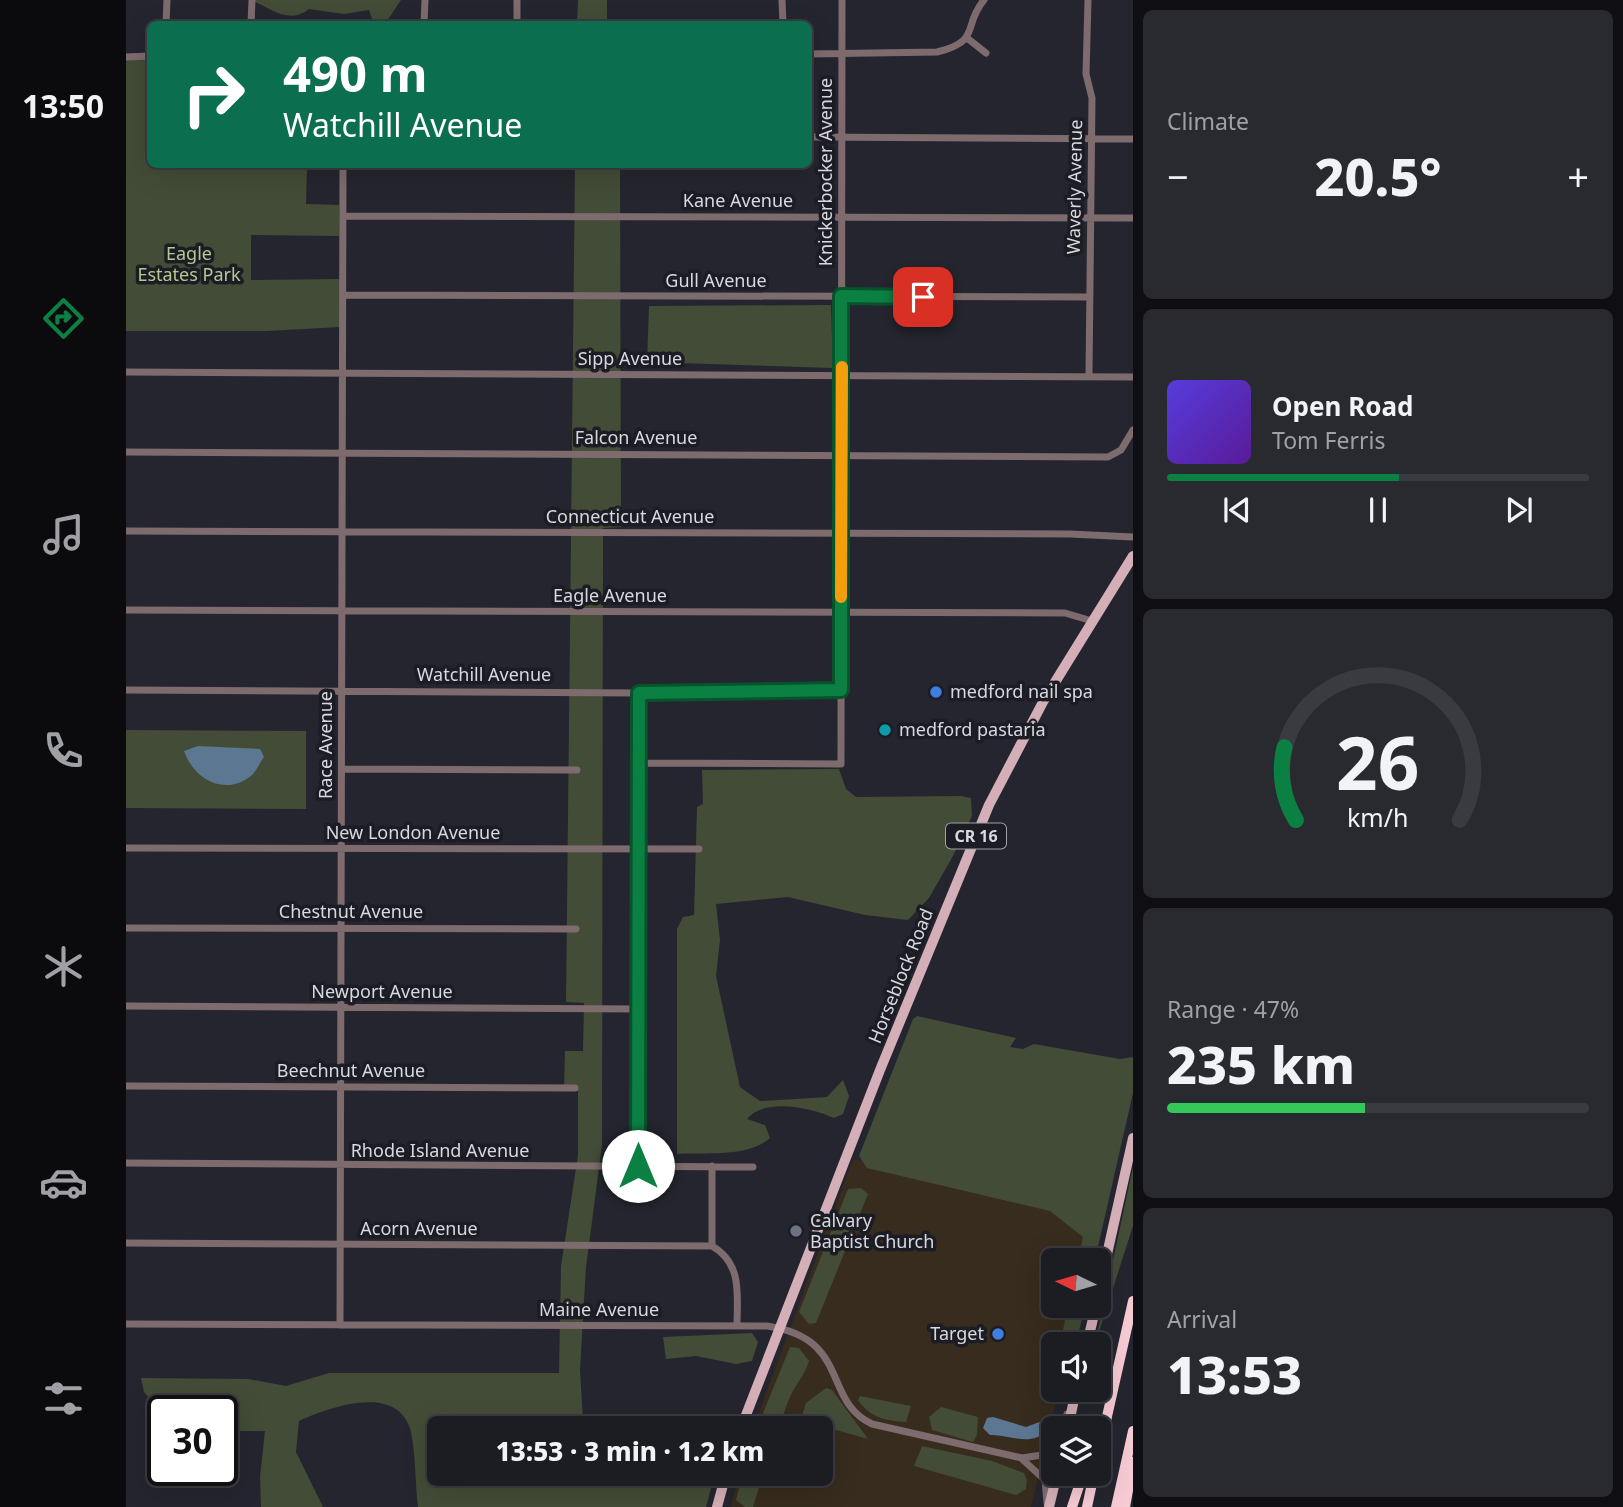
<!DOCTYPE html>
<html lang="en">
<head>
<meta charset="utf-8">
<style>
  :root { --surface:#1c1c23; --page:#292930; --text:#f1f3f6; --muted:#a0a1a6; --line:#3a3a41; --accent:#0b8043 }
  body { margin:0; font-family:"Noto Sans",sans-serif; background:var(--page); color:var(--text); height:100vh; display:flex; flex-direction:column; font-size:26px; white-space:nowrap }
  * { box-sizing:border-box; margin:0 }
  p { font-size:23px; color:var(--muted) }
  .icon { flex:none; width:38px; height:38px; fill:none; stroke:currentColor; stroke-width:2; stroke-linecap:round; stroke-linejoin:round }
  .map { position:relative; flex:1; overflow:hidden }
  .side { display:flex; flex-direction:column; gap:10px; padding:10px; background:#0f0f13; width:490px }
  .side>* { flex:none }
  .top-card { position:absolute; left:21px; top:21px; width:665px; height:147px; border-radius:10px; box-shadow:0 7px 28px #0002,0 0 0 2px var(--line); background:#0b6e4f; color:#fff; overflow:hidden }
  .needle { width:46px; rotate:275deg }
  .controls { position:absolute; left:915px; top:1248px; display:grid; gap:14px }
  .controls a { display:grid; place-items:center; width:70px; height:70px; border-radius:10px; background:var(--surface); box-shadow:0 7px 28px #0002,0 0 0 2px var(--line); font-size:35px }
  .speed { position:absolute; left:21px; top:1395px; display:flex; gap:14px; font-size:35px; font-weight:700; text-align:center }
  .speed>* { display:grid; place-content:center; width:91px; height:91px; border-radius:50%; background:var(--surface); box-shadow:0 7px 28px #0002,0 0 0 2px var(--line); line-height:1 }
  .speed .limit { border:4px solid #111; border-radius:10px; background:#fff; color:#111 }
  .pin { position:absolute; display:grid; place-items:center; width:60px; height:60px; color:#fff; margin:-30px; border-radius:14px; box-shadow:0 4px 10px #0006 }
  .me { position:absolute; width:77px; margin:-38px; rotate:0deg; stroke-linejoin:round; filter:drop-shadow(0 0 5px #0008) }
  .turn { display:flex; align-items:center; gap:24px; height:147px; padding:0 21px; font-size:32px }
  .turn .icon { width:91px; height:91px; stroke-width:2.5 }
  .turn b { display:block; font-size:49px; line-height:60px }
  .big { font-size:52px; font-weight:800; line-height:1.1 }
  .side .tile { flex:1; display:flex; flex-direction:column; justify-content:center; gap:10px; min-width:0; padding:0 24px; border-radius:10px; background:var(--page) }
  .side .dial { align-items:center; gap:0 }
  .dial svg { height:182px; overflow:visible; fill:none; stroke:var(--line); stroke-width:7; stroke-linecap:round; text-anchor:middle }
  .dial text { fill:var(--text); stroke:none }
  .song { display:flex; align-items:center; gap:21px }
  .cover { width:84px; height:84px; border-radius:10px; background:linear-gradient(135deg,hsl(250 70% 55%),hsl(270 70% 35%)) }
  .played { height:7px; border-radius:4px; background:linear-gradient(90deg,var(--accent) 55%,var(--line) 55%) }
  .keys { display:flex; justify-content:space-around; direction:ltr }
  .heat { display:flex; justify-content:space-between; align-items:center; font-size:38px; direction:ltr }
  .charge { height:10px; border-radius:5px; background:linear-gradient(90deg,#34c759 47%,var(--line) 0) }
  .trip { position:absolute; left:301px; top:1416px; width:406px; height:70px; border-radius:10px; background:var(--surface); box-shadow:0 7px 28px #0002,0 0 0 2px var(--line); font-weight:800; line-height:70px; text-align:center }
  main { display:flex; flex:1; min-height:0 }
  .dock { display:flex; flex-direction:column; width:126px; justify-content:space-around; align-items:center; background:#0b0b0e; color:var(--muted) }
  .dock .icon { width:49px; height:49px }
  .dock .selected { color:var(--accent) }
  .dock b { font-size:32px; color:var(--text) }
  .map>svg:first-child { display:block }
  .commercial { fill:#372c1d }
  .green { fill:#434c36 }
  .water { fill:#5c7792 }
  .lines { fill:none; stroke-linecap:round; stroke-linejoin:round }
  .minor { stroke:#7d6b6e; stroke-width:7 }
  .major { stroke:#d4afb7; stroke-width:10 }
  .highway { stroke:#f7cbd4; stroke-width:10 }
  .route-casing { stroke:#07532c; stroke-width:18 }
  .route { stroke:#0b8043; stroke-width:12 }
  .slow { stroke:#f59e0b; stroke-width:12 }
  .shop-dot { fill:#3f7fe0; stroke:#1c1c25; stroke-width:2.5 }
  .culture-dot { fill:#0f9aa8; stroke:#1c1c25; stroke-width:2.5 }
  .worship-dot { fill:#6b7280; stroke:#1c1c25; stroke-width:2.5 }
  .labels { text-anchor:middle; stroke-width:7; stroke-linejoin:round; paint-order:stroke }
  .shield { fill:#1c1c25; stroke:#a0a0a6; stroke-width:2 }
  .shield-label { font-size:16px; font-weight:bold; fill:#d8d8de }
  .street-label { font-size:18px; fill:#d8d8de; stroke:#1c1c25 }
  .park-label { font-size:18px; fill:#b2c98f; stroke:#1c1c25 }
  .poi-label { font-size:18px; fill:#d8d8de; stroke:#1c1c25; text-anchor:start }
</style>
</head>
<body>
<main>
<nav class="dock">
<b>13:50</b>
<svg class="icon selected" aria-label="directions" viewBox="0 0 24 24"><path d="M12 3l9 9-9 9-9-9zM9 14v-3h6M13 9l2 2-2 2"/></svg>
<svg class="icon" aria-label="music" viewBox="0 0 24 24"><path d="M9 18V5l10-2v13"/><circle cx="6" cy="18" r="3"/><circle cx="16" cy="16" r="3"/></svg>
<svg class="icon" aria-label="phone" viewBox="0 0 24 24"><path d="M5 4h4l2 5-3 2q2 4 5 5l2-3 5 2v4C11 20 4 13 5 4z"/></svg>
<svg class="icon" aria-label="climate" viewBox="0 0 24 24"><path d="M12 3v18M4 7l16 10M4 17L20 7"/></svg>
<svg class="icon" aria-label="car" viewBox="0 0 24 24"><path d="M5 17H2v-5l4-1 3-4h7l3 4 3 1v5h-3M9 17h6M6 11h13"/><circle cx="7" cy="17" r="2"/><circle cx="17" cy="17" r="2"/></svg>
<svg class="icon" aria-label="filters" viewBox="0 0 24 24"><path d="M4 7h16M4 17h16"/><circle cx="9" cy="7" r="2"/><circle cx="15" cy="17" r="2"/></svg>
</nav>
<div class="map">
<svg width="1007" height="1507" viewBox="0 0 1007 1507">
  <rect width="100%" height="100%" fill="#25252f"/>
  <path class="commercial" d="M727 1159 973 1219 963 1260H928V1306H953L944 1344H928V1390H933L905 1507H605L613 1474H695V1428H627Z"/>
  <path class="green" d="M125 0H275L259 24H248L243 10 218 14 183 9C162 25 146 9 125 0Z
    M452 0H481V24H451Z
    M0 58H24V164L181 165 180 204 213 205V236L125 235V280L215 279 214 327 141 331H0Z
    M449 165H494L495 527 477 528 476 1145 460 1267 454 1370 457 1420 462 1415 600 1417 603 1420 601 1428H313V1474H589L580 1507H292C289 1483 290 1456 285 1432 273 1382 203 1407 173 1421L170 1452 197 1507H135L134 1477 139 1431H112L103 1405 28 1404 18 1392 15 1378 122 1379 160 1386 203 1373H433L435 1266 452 1155V1091L438 1090 439 1051H457L458 1003 440 1002Z
    M705 305 707 368 521 362 523 306Z
    M0 730 180 731V809L0 808Z
    M713 769 720 789 730 797 835 796 845 798 846 816 827 856 803 898 782 920 739 915 662 897 590 904 594 940 590 976 614 1087 634 1101 701 1097 717 1080 723 1096 717 1114 708 1118C686 1108 639 1097 621 1119L639 1125 644 1138C622 1158 579 1152 551 1154V929L557 917 568 915 571 807 577 804 576 770Z
    M791 1016 890 1038 884 1047 897 1049 908 1044 994 1059 1007 1057V1093L969 1260H952L957 1237 924 1211 741 1168 733 1156 787 1019Z
    M1007 1167V1226L969 1344Z
    M735 1188 742 1194 690 1323 683 1324 673 1312 722 1189Z
    M942 1306H959L950 1344H934Z
    M626 1333 632 1342 626 1361 610 1364 570 1356 540 1359 537 1337Z
    M664 1347 673 1348 683 1361C678 1377 670 1383 664 1397 659 1408 658 1417 650 1428H631Z
    M700 1388 706 1390 742 1439 682 1422 676 1416 680 1403Z
    M734 1396 785 1406 780 1422C760 1421 743 1417 732 1400Z
    M815 1407 852 1417 851 1435 847 1442 806 1430 803 1417Z
    M796 1446 866 1461 898 1473 901 1480 900 1489 890 1495 788 1466Z
    M617 1474H637L627 1507H619L610 1500Z"/>
  <path class="water" d="M72 746 134 749 138 757C134 762 130 772 126 775 100 797 68 780 58 751Z
    M867 1417 900 1427 919 1420 922 1430C904 1448 884 1434 864 1435L857 1428 861 1418Z"/>
  <g class="lines">
    <path class="minor" d="M656 0 657 24
      M962 0 960 74 966 98 963 375
      M40 24 41 0
      M125 24 126 0
      M298 24 299 0
      M391 24V0
      M841 38 860 53
      M682 54 811 52C856 41 836 26 858 0
      M0 57 24 56
      M682 137 1007 139
      M218 216 1007 218
      M217 295 963 297
      M0 372 1007 377
      M0 452 982 457 995 450 1007 430
      M0 531 944 534 1007 537
      M0 610 939 613 966 621
      M0 690 513 693 715 690
      M513 763 715 764 716 0
      M216 769 451 770
      M0 848 573 849
      M0 928 450 929
      M0 1006 513 1009
      M0 1086 449 1088
      M0 1163 627 1167
      M512 1165 513 693
      M586 1166V1246C617 1264 611 1295 611 1326
      M0 1243 586 1246
      M0 1324 641 1326C725 1338 696 1401 746 1424L896 1458 916 1455 928 1448
      M214 1325 217 164
      M936 1428 941 1414
      M896 1459 919 1480 921 1503"/>
    <path class="major" d="M973 1290 1007 1138
      M961 1344 970 1306
      M615 1428 754 1070 863 805 918 700 1007 556
      M942 1428 950 1390
      M591 1507 600 1474
      M923 1507 931 1474"/>
    <path class="highway" d="M973 1452 1007 1301
      M946 1507 957 1474
      M961 1507 968 1474
      M990 1507 1007 1431
      M999 1507 1007 1462"/>
  </g>
  <g class="lines">
    <defs>
      <path id="route" d="M512 1166 513 693 715 690V296L797 297"/>
    </defs>
    <use href="#route" class="route-casing"/>
    <use href="#route" class="route"/>
    <path class="slow" d="M715 597 716 367"/>
  </g>
  <g class="shop-dot">
    <circle cx="810" cy="692" r="7"/>
    <circle cx="872" cy="1334" r="7"/>
  </g>
  <circle class="culture-dot" cx="759" cy="730" r="7"/>
  <circle class="worship-dot" cx="670" cy="1231" r="7"/>
  <g class="labels">
    <rect class="shield" x="820" y="823.5" width="60" height="25" rx="5"/>
    <g class="shield-label">
      <text x="850" y="842">CR 16</text>
    </g>
    <g class="street-label">
      <text transform="translate(700 172) rotate(-90)" y="6">Knickerbocker Avenue</text>
      <text transform="translate(949 187) rotate(-89)" y="6">Waverly Avenue</text>
      <text x="612" y="207">Kane Avenue</text>
      <text x="590" y="287">Gull Avenue</text>
      <text x="504" y="365">Sipp Avenue</text>
      <text x="510" y="444">Falcon Avenue</text>
      <text x="504" y="523">Connecticut Avenue</text>
      <text x="484" y="602">Eagle Avenue</text>
      <text x="358" y="681">Watchill Avenue</text>
      <text transform="translate(200 745) rotate(-90)" y="6">Race Avenue</text>
      <text x="287" y="839">New London Avenue</text>
      <text x="225" y="918">Chestnut Avenue</text>
      <text transform="translate(775 976) rotate(-68)" y="6">Horseblock Road</text>
      <text x="256" y="998">Newport Avenue</text>
      <text x="225" y="1077">Beechnut Avenue</text>
      <text x="314" y="1157">Rhode Island Avenue</text>
      <text x="293" y="1235">Acorn Avenue</text>
      <text x="473" y="1316">Maine Avenue</text>
    </g>
    <g class="park-label">
      <text x="63" y="260">Eagle<tspan x="63" dy="21">Estates Park</tspan></text>
    </g>
    <g class="poi-label">
      <text x="824" y="698">medford nail spa</text>
      <text x="773" y="736">medford pastaria</text>
      <text x="684" y="1227">Calvary<tspan x="684" dy="21">Baptist Church</tspan></text>
      <text x="858" y="1340" text-anchor="end">Target</text>
    </g>
  </g>
</svg>
<div class="controls">
<a><svg class="needle" viewBox="-14 -14 28 28"><path d="M0-13l5 13h-10z" fill="#e53935"/><path d="M0 13l5-13h-10z" fill="#a0a1a6"/></svg></a>
<a><svg class="icon" aria-label="sound" viewBox="0 0 24 24"><path d="M4 9h4l5-4v14l-5-4H4zM17 9q2 3 0 6"/></svg></a>
<a><svg class="icon" aria-label="layers" viewBox="0 0 24 24"><path d="M12 4l9 5-9 5-9-5zM3 14l9 5 9-5"/></svg></a>
</div>
<div class="speed"><div class="limit">30</div></div>
<div class="pin" style="left:797px;top:297px;background:#d93025"><svg class="icon" aria-label="arrive" viewBox="0 0 24 24"><path d="M6 21V4h12l-3 4 3 4H6"/></svg></div>
<svg class="me" style="left:512px;top:1166px" viewBox="-20 -20 40 40"><circle r="19" fill="#fff"/><path d="M0-13L10 11 0 6-10 11z" fill="#0b8043"/></svg>
<div class="trip">13:53 · 3 min · 1.2 km</div>
<div class="top-card">
<div class="turn"><svg class="icon" aria-label="right" viewBox="0 0 24 24"><path d="M7 20v-9h11M14 6l5 5-5 5"/></svg><div><b>490 m</b>Watchill Avenue</div></div>
</div>
</div>
<section class="side">
<div class="tile"><p>Climate</p>
<div class="heat"><a>−</a><b class="big">20.5°</b><a>+</a></div>
</div>
<div class="tile">
<div class="song"><i class="cover"></i><div><b>Open Road</b><p>Tom Ferris</p></div></div>
<div class="played"></div>
<div class="keys"><svg class="icon" aria-label="previous" viewBox="0 0 24 24"><path d="M18 5L8 12l10 7zM5 5v14"/></svg><svg class="icon" aria-label="pause" viewBox="0 0 24 24"><path d="M8 5v14M16 5v14"/></svg><svg class="icon" aria-label="next" viewBox="0 0 24 24"><path d="M6 5l10 7-10 7zM19 5v14"/></svg></div>
</div>
<div class="tile dial"><svg viewBox="0 0 100 80">
<path d="M14 69A42 42 0 1 1 86 69"/>
<path d="M14 69A42 42 0 0 1 9 37" stroke="#0b8043"/>
<text x="50" y="56" font-size="32" font-weight="700">26</text>
<text x="50" y="72" font-size="11">km/h</text>
</svg></div>
<div class="tile"><p>Range · 47%</p><b class="big">235 km</b><div class="charge"></div></div>
<div class="tile"><p>Arrival</p><b class="big">13:53</b></div>
</section>
</main>
</body>
</html>
